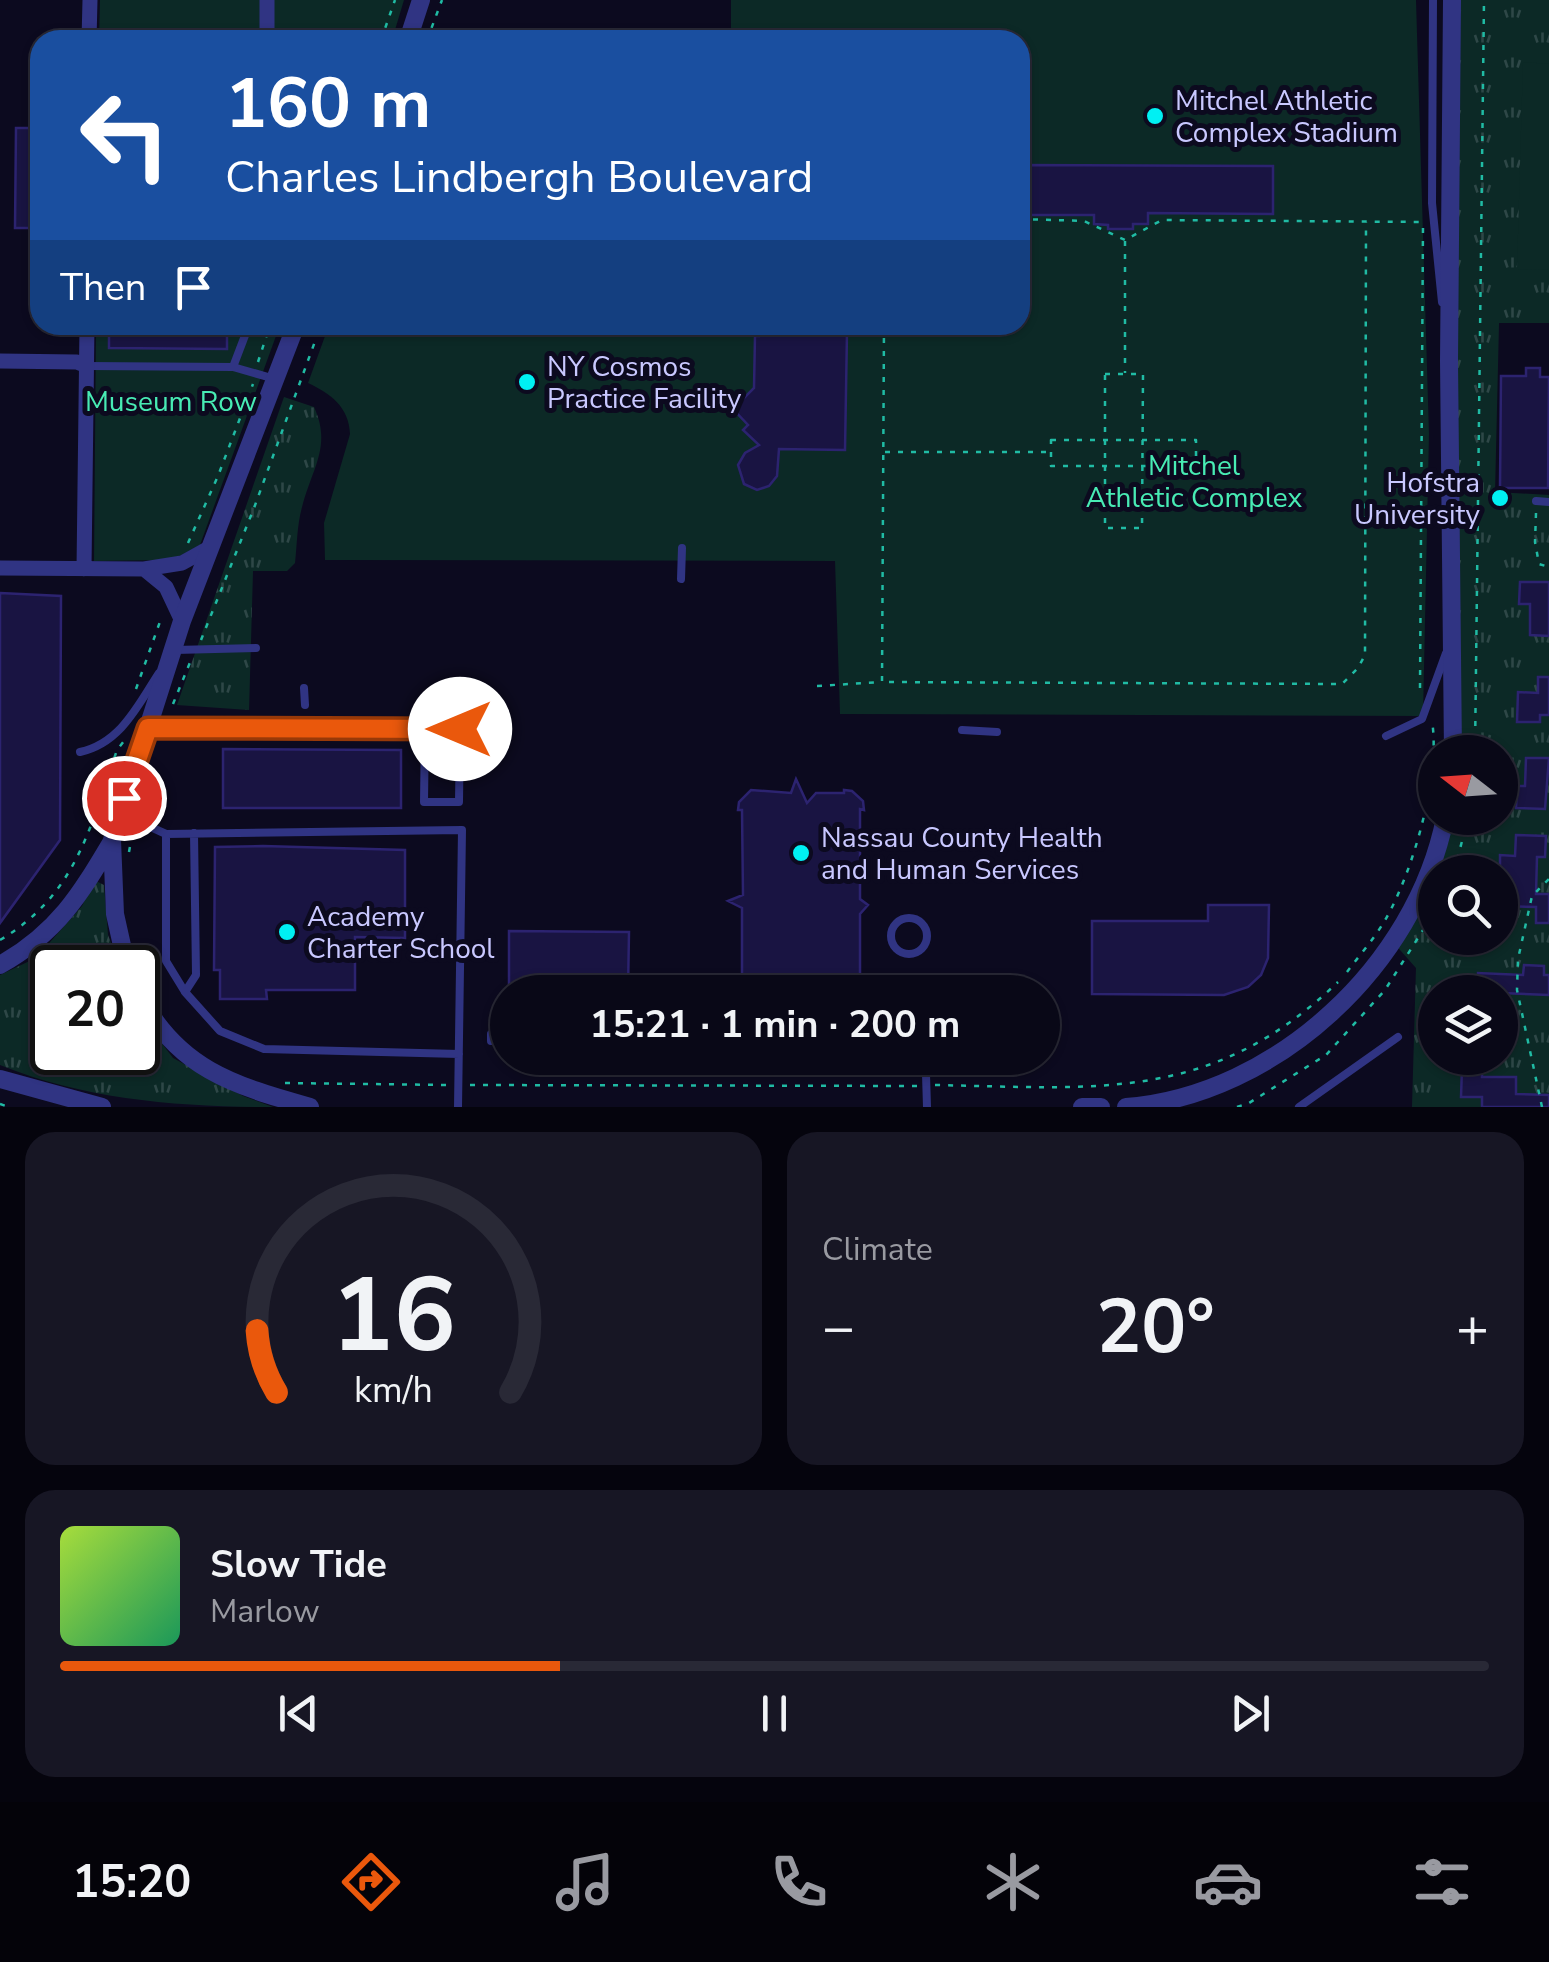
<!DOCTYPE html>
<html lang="en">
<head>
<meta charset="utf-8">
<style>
  :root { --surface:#090817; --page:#171624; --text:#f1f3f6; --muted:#999aa1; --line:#292936; --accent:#ea580c }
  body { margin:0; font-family:"Nunito Sans",sans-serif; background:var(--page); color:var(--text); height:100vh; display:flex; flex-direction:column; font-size:38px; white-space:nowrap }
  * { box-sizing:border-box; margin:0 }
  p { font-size:32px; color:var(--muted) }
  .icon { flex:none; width:55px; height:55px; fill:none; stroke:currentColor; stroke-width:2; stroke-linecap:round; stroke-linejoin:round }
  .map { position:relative; height:1107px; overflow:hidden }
  .details { display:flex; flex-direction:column; gap:25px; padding:25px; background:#05040d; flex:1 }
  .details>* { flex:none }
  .hud { position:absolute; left:30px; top:30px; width:1000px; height:305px; border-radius:30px; box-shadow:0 2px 8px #0004,0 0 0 2px var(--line); background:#1a4fa0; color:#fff; overflow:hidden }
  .needle { width:65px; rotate:287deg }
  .fabs { position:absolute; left:1418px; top:735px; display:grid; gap:20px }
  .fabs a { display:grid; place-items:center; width:100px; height:100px; border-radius:50%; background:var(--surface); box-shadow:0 2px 8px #0004,0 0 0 2px var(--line); font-size:50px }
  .speed { position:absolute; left:30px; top:945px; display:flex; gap:20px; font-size:50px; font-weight:700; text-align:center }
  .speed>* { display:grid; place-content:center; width:130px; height:130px; border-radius:50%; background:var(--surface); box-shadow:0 2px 8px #0004,0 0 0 2px var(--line); line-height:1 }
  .speed .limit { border:5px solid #111; border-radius:15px; background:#fff; color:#111 }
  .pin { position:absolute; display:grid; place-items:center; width:85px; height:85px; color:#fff; margin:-42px; border:5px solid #fff; border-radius:50%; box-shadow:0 2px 10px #0007 }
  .me { position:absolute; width:110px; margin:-55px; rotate:270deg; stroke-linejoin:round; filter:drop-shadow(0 0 8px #0008) }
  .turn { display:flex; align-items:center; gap:35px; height:210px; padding:0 30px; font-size:45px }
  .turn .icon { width:130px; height:130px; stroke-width:2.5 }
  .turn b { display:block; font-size:70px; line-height:85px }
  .then { display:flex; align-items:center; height:95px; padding:0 30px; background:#0003; gap:20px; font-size:38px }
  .big { font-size:75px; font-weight:700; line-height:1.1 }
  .details .widget { flex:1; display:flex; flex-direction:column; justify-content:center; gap:15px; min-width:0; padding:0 35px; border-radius:30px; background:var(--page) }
  .details .dial { align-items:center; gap:0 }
  .dial svg { height:260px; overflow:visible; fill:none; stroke:var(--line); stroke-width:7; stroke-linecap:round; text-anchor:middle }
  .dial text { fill:var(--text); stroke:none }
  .song { display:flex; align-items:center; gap:30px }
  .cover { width:120px; height:120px; border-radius:15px; background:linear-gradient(135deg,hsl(80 70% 55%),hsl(150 70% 35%)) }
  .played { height:10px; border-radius:5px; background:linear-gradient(90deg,var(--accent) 35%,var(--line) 35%) }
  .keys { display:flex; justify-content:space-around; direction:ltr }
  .heat { display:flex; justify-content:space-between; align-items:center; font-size:55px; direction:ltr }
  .details .tiles { flex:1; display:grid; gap:25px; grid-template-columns:1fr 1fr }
  .widget:last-child { grid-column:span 2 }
  .trip { position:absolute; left:490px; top:975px; width:570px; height:100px; border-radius:50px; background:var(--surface); box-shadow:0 2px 8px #0004,0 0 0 2px var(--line); font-weight:700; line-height:100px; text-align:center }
  .tabs { display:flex; height:160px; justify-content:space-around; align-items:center; background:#040309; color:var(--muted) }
  .tabs .icon { width:70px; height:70px }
  .tabs .active { color:var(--accent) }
  .tabs b { font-size:45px; color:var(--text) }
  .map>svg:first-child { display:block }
  .grass { fill:url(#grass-tufts); fill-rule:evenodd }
  .park { fill:#0c2926 }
  .building { fill:#191442; stroke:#2c2370; stroke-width:2.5 }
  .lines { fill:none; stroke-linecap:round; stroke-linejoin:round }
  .path { stroke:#20bba4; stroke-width:2.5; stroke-dasharray:5 8; stroke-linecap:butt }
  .service { stroke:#303483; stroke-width:8 }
  .minor { stroke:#303483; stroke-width:15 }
  .tertiary { stroke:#303483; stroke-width:18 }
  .route-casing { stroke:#983908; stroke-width:25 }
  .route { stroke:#ea580c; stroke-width:18 }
  .poi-dot { fill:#00f0f3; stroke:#0c0a1f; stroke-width:4 }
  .labels { text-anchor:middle; stroke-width:10; stroke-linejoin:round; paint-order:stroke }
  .poi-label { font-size:28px; fill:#c9c8ff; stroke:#0c0a1f; text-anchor:start }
  .park-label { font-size:28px; fill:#48ebb4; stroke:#0c0a1f }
</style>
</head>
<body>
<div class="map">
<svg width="1549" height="1107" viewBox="0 0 1549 1107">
  <defs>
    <pattern id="grass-tufts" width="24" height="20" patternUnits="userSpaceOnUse" patternTransform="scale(2.5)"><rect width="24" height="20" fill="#0c2926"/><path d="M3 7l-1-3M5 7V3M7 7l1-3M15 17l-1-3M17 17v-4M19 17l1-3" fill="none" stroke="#2e4747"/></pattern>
  </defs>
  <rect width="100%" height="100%" fill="#0c0a1f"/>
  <path class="grass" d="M1452 0H1549V323H1499L1495 492 1549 495V1107H1412L1416 968 1393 942 1445 818H1500V752H1453ZM1435 872H1500V938H1435ZM1435 992H1500V1058H1435Z
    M284 397 314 407C332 446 312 468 302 507 297 525 297 545 295 563L287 571H253L249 710 177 705Z
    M94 880 104 885 108 935 120 967 52 968V1052H138V1012L173 1058 243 1096 273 1107C181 1107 86 1100 0 1065V975L36 958 82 906Z"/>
  <path class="park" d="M100 0H404L392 40H99Z
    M731 0H1416L1429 434 1423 716 840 714 835 561 325 560 324 523 350 434C349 407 331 394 308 383L329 325H1020V40H731Z
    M1523 62 1549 64V270L1517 269Z
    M96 325H280L200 545 172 560 94 561Z"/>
  <path class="building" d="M16 128H40V228H15Z
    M1020 165 1273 166V214L1148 213V224H1133V229H1108V225L1094 224V215H1020Z
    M109 325H227V349L109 348Z
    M759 330 847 332 845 450 779 449 777 476 769 486 757 490 744 484 738 465 745 453 759 445 743 430 748 425 733 409 754 388 755 336H759Z
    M1526 368H1540V377H1549L1548 488H1500L1501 376H1526Z
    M1520 582H1549V636L1530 635V604H1519Z
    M0 593 61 596 60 840 0 923Z
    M1538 677H1549V715H1540V722H1517L1518 692 1538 693Z
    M223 749 401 750V808H223Z
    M1526 758H1549L1545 809 1516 808 1517 786H1525Z
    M796 779 807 803 816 793H844V790L852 791 863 801 864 810 860 809V899L868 905 860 914V992H742V908L728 901 743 895 742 810H738L739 802 751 790 791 793Z
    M1516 835 1546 836 1545 857H1537L1536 894H1549V923H1536V907L1500 906V855L1515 856Z
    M263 846 405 850V938L355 937V990H266L267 999H220V970H214L215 847Z
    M1208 905H1269L1268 958 1261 975 1248 987 1224 995 1092 994V921H1208Z
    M509 931 629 932 628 992H509Z
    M1524 965 1544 966V975H1549V995L1477 992 1478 973 1523 975Z
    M1462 1068H1482V1077H1516V1094L1549 1095V1107H1482V1097H1461Z"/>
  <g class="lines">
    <path class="path" d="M381 40 395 0
      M427 40 442 0
      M1020 219 1084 221 1125 240 1162 220 1422 222
      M1125 241V373
      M884 325 882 682 1342 684 1358 668 1365 655 1366 222
      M258 362 270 325
      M1105 374H1143L1142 528H1105Z
      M1051 440H1196V466H1051Z
      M885 452H1051
      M1536 513 1535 542 1539 564 1549 567
      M188 543 218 476 253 384
      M201 640 254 508 321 325
      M817 686 881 682
      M1420 688 1423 226
      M136 689 162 616
      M173 704 191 660
      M1475 752 1484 0
      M129 852 133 830
      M1454 872 1468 818
      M0 940C76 895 90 828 117 750L124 741
      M1347 972C1359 956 1373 940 1384 922 1412 875 1441 776 1432 721
      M285 1083 447 1085
      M470 1085 917 1086
      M935 1085C1097 1088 1212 1103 1338 982
      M0 1104 9 1107
      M1237 1107 1249 1103 1326 1055 1385 990 1435 911
      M1542 1107 1517 990 1518 959 1532 896 1549 879"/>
    <path class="service" d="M1433 0 1432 203 1442 302
      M87 366 233 367 275 379
      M233 367 249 325
      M1536 501 1549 502
      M681 579 682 548
      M175 650 256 648
      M304 688 305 705
      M148 728 425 729H460L459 802H424L425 729
      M962 730 997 732
      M1386 736 1422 719 1446 653
      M80 752C121 743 138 705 159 673
      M120 813 166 834
      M891 936a18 18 0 1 1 36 0a18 18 0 1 1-36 0Z
      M887 985 888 992
      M185 992 196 975 194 833
      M491 1041V1034
      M926 1074 927 1107
      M458 1107C459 1015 461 922 462 830L166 834V961L185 992 220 1031 264 1049 459 1054
      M1299 1107 1398 1037"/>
    <path class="minor" d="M89 40 90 0
      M267 40V0
      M0 361 77 362 87 366
      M0 568 144 569 182 563 209 548
      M84 569 87 325
      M144 569 166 587 182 621"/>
    <path class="tertiary" d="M1452 0 1449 361 1453 752
      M408 40 421 0
      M0 965C57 933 80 895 112 841
      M127 968 115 914 112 840 182 621 296 325
      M138 993C177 1069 233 1085 310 1107
      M0 1079 102 1107
      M1082 1107H1101
      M1126 1107C1277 1095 1416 964 1445 818"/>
  </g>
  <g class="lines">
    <defs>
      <path id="route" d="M124 798 148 728 460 729"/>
    </defs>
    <use href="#route" class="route-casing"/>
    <use href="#route" class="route"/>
  </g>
  <g class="poi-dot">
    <circle cx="1155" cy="116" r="10"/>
    <circle cx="527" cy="382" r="10"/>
    <circle cx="1500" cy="498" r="10"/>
    <circle cx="801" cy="853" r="10"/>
    <circle cx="287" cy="932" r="10"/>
  </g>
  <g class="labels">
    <g class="poi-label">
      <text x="1175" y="110">Mitchel Athletic<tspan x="1175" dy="32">Complex Stadium</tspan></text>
      <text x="547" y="376">NY Cosmos<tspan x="547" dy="32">Practice Facility</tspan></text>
      <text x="1480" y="492" text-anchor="end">Hofstra<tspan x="1480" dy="32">University</tspan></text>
      <text x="821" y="847">Nassau County Health<tspan x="821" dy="32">and Human Services</tspan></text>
      <text x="307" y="926">Academy<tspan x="307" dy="32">Charter School</tspan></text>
    </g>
    <g class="park-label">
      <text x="171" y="411">Museum Row</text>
      <text x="1194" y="475">Mitchel<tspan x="1194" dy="32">Athletic Complex</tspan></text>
    </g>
  </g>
</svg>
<div class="fabs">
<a><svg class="needle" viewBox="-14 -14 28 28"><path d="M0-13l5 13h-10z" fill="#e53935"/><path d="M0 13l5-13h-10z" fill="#999aa1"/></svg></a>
<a><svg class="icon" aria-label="search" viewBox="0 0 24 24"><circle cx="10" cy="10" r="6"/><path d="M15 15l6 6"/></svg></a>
<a><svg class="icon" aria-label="layers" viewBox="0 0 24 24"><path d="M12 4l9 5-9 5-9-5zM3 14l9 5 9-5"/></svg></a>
</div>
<div class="speed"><div class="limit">20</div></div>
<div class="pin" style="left:124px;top:798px;background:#d93025"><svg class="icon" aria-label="arrive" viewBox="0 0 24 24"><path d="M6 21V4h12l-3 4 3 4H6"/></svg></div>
<svg class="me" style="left:460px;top:729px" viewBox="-20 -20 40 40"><circle r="19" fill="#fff"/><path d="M0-13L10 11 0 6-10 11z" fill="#ea580c"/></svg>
<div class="trip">15:21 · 1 min · 200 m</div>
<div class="hud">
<div class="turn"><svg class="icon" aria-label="left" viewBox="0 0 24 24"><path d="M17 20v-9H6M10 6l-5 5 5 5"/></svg><div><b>160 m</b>Charles Lindbergh Boulevard</div></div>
<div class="then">Then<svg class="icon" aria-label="arrive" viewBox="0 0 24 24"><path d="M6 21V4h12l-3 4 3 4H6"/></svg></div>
</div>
</div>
<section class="details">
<div class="tiles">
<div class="widget dial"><svg viewBox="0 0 100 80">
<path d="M14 69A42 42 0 1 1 86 69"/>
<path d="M14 69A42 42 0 0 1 8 50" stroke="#ea580c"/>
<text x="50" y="56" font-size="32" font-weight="700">16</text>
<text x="50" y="72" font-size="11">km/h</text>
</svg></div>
<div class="widget"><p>Climate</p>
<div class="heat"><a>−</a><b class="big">20°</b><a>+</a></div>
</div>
<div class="widget">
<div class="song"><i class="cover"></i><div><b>Slow Tide</b><p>Marlow</p></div></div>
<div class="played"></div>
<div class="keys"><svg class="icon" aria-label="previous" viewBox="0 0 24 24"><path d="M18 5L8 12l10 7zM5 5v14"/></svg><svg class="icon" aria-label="pause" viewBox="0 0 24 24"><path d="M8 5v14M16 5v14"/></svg><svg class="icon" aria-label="next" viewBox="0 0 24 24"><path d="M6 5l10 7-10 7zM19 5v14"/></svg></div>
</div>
</div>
</section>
<nav class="tabs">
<b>15:20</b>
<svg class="icon active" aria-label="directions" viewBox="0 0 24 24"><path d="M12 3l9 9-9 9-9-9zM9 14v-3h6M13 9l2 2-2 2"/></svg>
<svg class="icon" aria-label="music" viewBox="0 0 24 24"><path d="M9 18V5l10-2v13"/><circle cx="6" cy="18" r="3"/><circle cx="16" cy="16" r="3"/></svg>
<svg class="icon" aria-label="phone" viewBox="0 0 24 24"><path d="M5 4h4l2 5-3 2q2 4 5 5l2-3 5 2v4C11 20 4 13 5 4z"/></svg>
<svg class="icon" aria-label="climate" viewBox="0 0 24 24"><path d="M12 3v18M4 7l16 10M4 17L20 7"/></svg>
<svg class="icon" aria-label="car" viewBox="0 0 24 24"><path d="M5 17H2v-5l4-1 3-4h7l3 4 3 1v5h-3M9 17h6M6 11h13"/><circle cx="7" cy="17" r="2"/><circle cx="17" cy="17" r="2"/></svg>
<svg class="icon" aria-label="filters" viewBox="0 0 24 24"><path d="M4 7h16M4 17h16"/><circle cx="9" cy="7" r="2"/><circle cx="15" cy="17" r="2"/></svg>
</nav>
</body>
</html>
